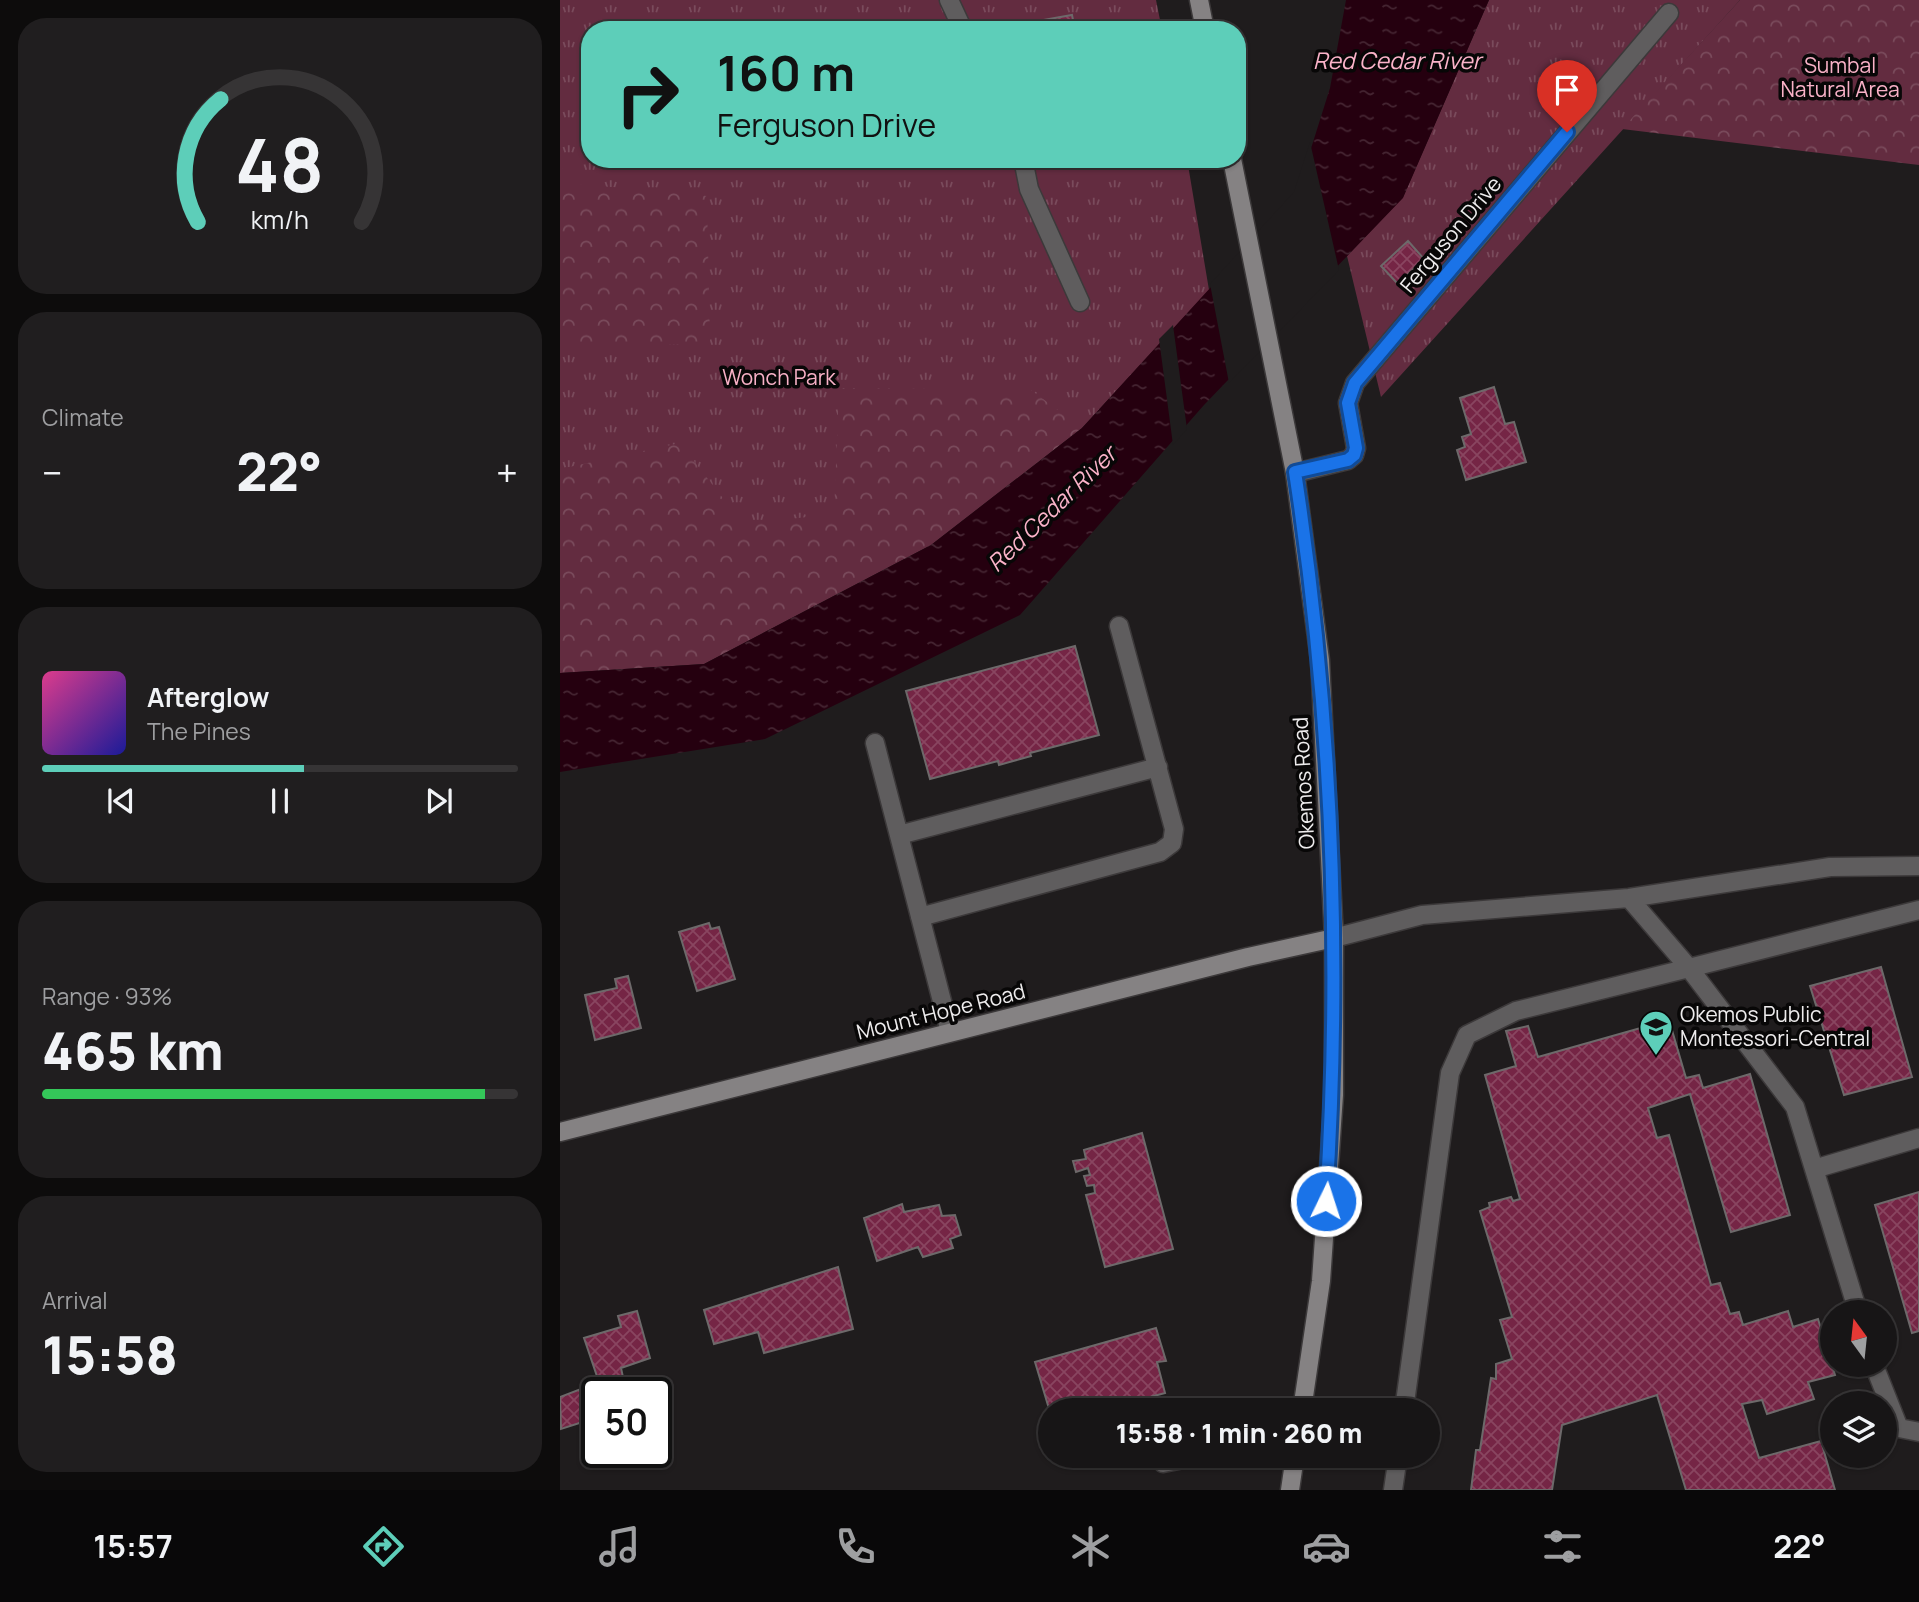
<!DOCTYPE html>
<html lang="en">
<head>
<meta charset="utf-8">
<style>
  :root { --surface:#171516; --page:#201e1f; --text:#f1f3f6; --muted:#9e9fa1; --line:#363435; --accent:#5dceb9 }
  body { margin:0; font-family:Manrope,sans-serif; background:var(--page); color:var(--text); height:100vh; display:flex; flex-direction:column; font-size:26px; white-space:nowrap }
  * { box-sizing:border-box; margin:0 }
  p { font-size:23px; color:var(--muted) }
  .icon { flex:none; width:38px; height:38px; fill:none; stroke:currentColor; stroke-width:2; stroke-linecap:round; stroke-linejoin:round }
  .map { position:relative; flex:1; overflow:hidden }
  .panel { display:flex; flex-direction:column; gap:18px; padding:18px; background:#0d0c0c; width:560px }
  .panel>* { flex:none }
  .guide { position:absolute; left:21px; top:21px; width:665px; height:147px; border-radius:28px; box-shadow:0 2px 5px #0004,0 0 0 2px var(--line); background:#5dceb9; color:#111; overflow:hidden }
  .needle { width:46px; rotate:345deg }
  .controls { position:absolute; left:1260px; top:1300px; display:grid; gap:14px }
  .controls a { display:grid; place-items:center; width:77px; height:77px; border-radius:50%; background:var(--surface); box-shadow:0 2px 5px #0004,0 0 0 2px var(--line); font-size:35px }
  .speed { position:absolute; left:21px; top:1377px; display:flex; gap:14px; font-size:35px; font-weight:700; text-align:center }
  .speed>* { display:grid; place-content:center; width:91px; height:91px; border-radius:50%; background:var(--surface); box-shadow:0 2px 5px #0004,0 0 0 2px var(--line); line-height:1 }
  .speed .limit { border:4px solid #111; border-radius:10px; background:#fff; color:#111 }
  .pin { position:absolute; display:grid; place-items:center; width:60px; height:60px; color:#fff; margin:-72px -30px; border-radius:50% 50% 50% 0; rotate:-45deg; box-shadow:0 0 7px #0007 }
  .pin .icon { rotate:45deg }
  .me { position:absolute; width:77px; margin:-38px; rotate:4deg; stroke-linejoin:round; filter:drop-shadow(0 0 5px #0008) }
  .turn { display:flex; align-items:center; gap:24px; height:147px; padding:0 21px; font-size:32px }
  .turn .icon { width:91px; height:91px; stroke-width:2.5 }
  .turn b { display:block; font-size:49px; line-height:60px }
  .big { font-size:52px; font-weight:800; line-height:1.1 }
  .panel .tile { flex:1; display:flex; flex-direction:column; justify-content:center; gap:10px; min-width:0; padding:0 24px; border-radius:28px; background:var(--page) }
  .panel .dial { align-items:center; gap:0 }
  .dial svg { height:182px; overflow:visible; fill:none; stroke:var(--line); stroke-width:7; stroke-linecap:round; text-anchor:middle }
  .dial text { fill:var(--text); stroke:none }
  .song { display:flex; align-items:center; gap:21px }
  .cover { width:84px; height:84px; border-radius:10px; background:linear-gradient(135deg,hsl(330 70% 55%),hsl(240 70% 35%)) }
  .played { height:7px; border-radius:4px; background:linear-gradient(90deg,var(--accent) 55%,var(--line) 55%) }
  .keys { display:flex; justify-content:space-around; direction:ltr }
  .heat { display:flex; justify-content:space-between; align-items:center; font-size:38px; direction:ltr }
  .charge { height:10px; border-radius:5px; background:linear-gradient(90deg,#34c759 93%,var(--line) 0) }
  .trip { position:absolute; left:478px; top:1398px; width:402px; height:70px; border-radius:35px; background:var(--surface); box-shadow:0 2px 5px #0004,0 0 0 2px var(--line); font-weight:800; line-height:70px; text-align:center }
  .menu { display:flex; height:112px; justify-content:space-around; align-items:center; background:#090809; color:var(--muted) }
  .menu .icon { width:49px; height:49px }
  .menu .selected { color:var(--accent) }
  .menu b { font-size:32px; color:var(--text) }
  main { display:flex; flex:1; min-height:0 }
  .map>svg:first-child { display:block }
  .grass { fill:url(#grass-tufts) }
  .forest { fill:url(#forest-crowns) }
  .water { fill:url(#water-ripples) }
  .pier { fill:#1f1c1d }
  .building { fill:url(#building-cross-hatch); stroke:#6d696a; stroke-width:2 }
  .lines { fill:none; stroke-linecap:round; stroke-linejoin:round }
  .lane-casing { stroke:#3c393a; stroke-width:21 }
  .secondary-casing { stroke:#3c393a; stroke-width:21 }
  .lane { stroke:#5f5d5e; stroke-width:18 }
  .secondary { stroke:#858283; stroke-width:18 }
  .route-casing { stroke:#114b97; stroke-width:18 }
  .route { stroke:#1a73e8; stroke-width:12 }
  .labels { text-anchor:middle; stroke-width:7; stroke-linejoin:round; paint-order:stroke }
  .park-label { font-size:21px; fill:#f9b1c7; stroke:#080707 }
  .street-label { font-size:21px; fill:#eeeced; stroke:#080707 }
  .poi-label { font-size:21px; fill:#eeeced; stroke:#080707; text-anchor:start }
  .water-label { font-size:23px; font-style:italic; fill:#fbb3c9; stroke:#080707 }
</style>
</head>
<body>
<main>
<section class="panel">
<div class="tile dial"><svg viewBox="0 0 100 80">
<path d="M14 69A42 42 0 1 1 86 69"/>
<path d="M14 69A42 42 0 0 1 24 15" stroke="#5dceb9"/>
<text x="50" y="56" font-size="32" font-weight="700">48</text>
<text x="50" y="72" font-size="11">km/h</text>
</svg></div>
<div class="tile"><p>Climate</p>
<div class="heat"><a>−</a><b class="big">22°</b><a>+</a></div>
</div>
<div class="tile">
<div class="song"><i class="cover"></i><div><b>Afterglow</b><p>The Pines</p></div></div>
<div class="played"></div>
<div class="keys"><svg class="icon" aria-label="previous" viewBox="0 0 24 24"><path d="M18 5L8 12l10 7zM5 5v14"/></svg><svg class="icon" aria-label="pause" viewBox="0 0 24 24"><path d="M8 5v14M16 5v14"/></svg><svg class="icon" aria-label="next" viewBox="0 0 24 24"><path d="M6 5l10 7-10 7zM19 5v14"/></svg></div>
</div>
<div class="tile"><p>Range · 93%</p><b class="big">465 km</b><div class="charge"></div></div>
<div class="tile"><p>Arrival</p><b class="big">15:58</b></div>
</section>
<div class="map">
<svg width="1359" height="1490" viewBox="0 0 1359 1490">
  <defs>
    <pattern id="grass-tufts" width="24" height="20" patternUnits="userSpaceOnUse" patternTransform="scale(1.75)"><rect width="24" height="20" fill="#632c40"/><path d="M3 7l-1-3M5 7V3M7 7l1-3M15 17l-1-3M17 17v-4M19 17l1-3" fill="none" stroke="#7a4b5c"/></pattern>
    <pattern id="forest-crowns" width="20" height="18" patternUnits="userSpaceOnUse" patternTransform="scale(1.75)"><rect width="20" height="18" fill="#632c40"/><path d="M2 6a3 3 0 1 1 6 0M12 15a3 3 0 1 1 6 0" fill="none" stroke="#7a4b5c"/></pattern>
    <pattern id="water-ripples" width="26" height="14" patternUnits="userSpaceOnUse" patternTransform="scale(1.75)"><rect width="26" height="14" fill="#25000f"/><path d="M2 4q2-2 4 0t4 0M15 11q2-2 4 0t4 0" fill="none" stroke="#452532"/></pattern>
    <pattern id="building-cross-hatch" width="8" height="8" patternUnits="userSpaceOnUse" patternTransform="scale(1.75)"><rect width="8" height="8" fill="#752545"/><path d="M0 0l8 8M0 8l8-8" fill="none" stroke="#894560"/></pattern>
  </defs>
  <rect width="100%" height="100%" fill="#1f1c1d"/>
  <path class="grass" d="M0 0H596L602 30H30V159H627L649 290 522 428 0 673Z
    M929 0H1180L821 397 787 256 843 197Z"/>
  <path class="forest" d="M1180 0H1359V165L1062 129Z
    M0 166 19 184 147 196 150 344 0 347Z
    M279 388 471 390 522 428 371 545 144 664 0 673V469L120 443 183 524 274 514Z"/>
  <path class="water" d="M786 0H929L843 198 644 405 460 615 205 739 0 772V673L144 664 371 545 522 428 737 193 770 88Z"/>
  <path class="pier" d="M750 142 779 270 669 383 650 284 734 192Z
    M613 325 627 429 613 445 599 339Z"/>
  <path class="building" d="M512 15 515 30H484L483 20Z
    M848 241 864 259 838 284 821 266Z
    M934 387 945 424 954 422 966 462 906 480 897 450 905 447 902 437 911 434 900 398Z
    M515 646 539 735 470 753 471 756 439 765 438 761 370 779 346 691Z
    M149 923 151 929 159 927 175 979 137 991 119 932Z
    M1321 967 1352 1077 1284 1095 1250 986Z
    M68 976 81 1028 35 1040 25 995 57 988 55 979Z
    M1109 1020 1126 1078 1139 1075 1143 1088 1190 1074 1230 1215 1171 1232 1130 1094 1088 1108 1097 1138 1109 1135 1151 1285 1160 1283 1170 1314 1179 1312 1183 1325 1228 1311 1233 1327 1258 1319 1275 1375 1248 1382 1254 1399 1207 1414 1202 1400 1182 1404 1199 1458 1261 1441 1275 1490H1126L1097 1395 1002 1425 992 1490H911L916 1450H920L931 1378 936 1379V1364L952 1359 940 1320 952 1317 920 1211 930 1207 929 1203 951 1197 953 1201 960 1199 925 1075 956 1066 946 1031 968 1026 978 1057Z
    M582 1133 613 1249 545 1267 526 1195 535 1193 534 1185 527 1186 524 1176 530 1175 528 1168 516 1172 513 1161 526 1159 524 1150Z
    M1359 1192V1331L1352 1333 1315 1205Z
    M342 1204 344 1212 379 1205 382 1216 395 1215 401 1235 390 1239 393 1248 363 1257 358 1247 317 1261 304 1218Z
    M278 1267 293 1329 204 1353 198 1332 154 1344 144 1310Z
    M77 1311 90 1358 61 1368 64 1382 41 1388 24 1338 61 1327 58 1316Z
    M596 1328 606 1361 597 1362 605 1393 542 1410 490 1412 475 1362Z
    M26 1387 35 1418 1 1429 0 1397Z"/>
  <g class="lines">
    <defs>
      <path id="lane" d="M389 0 403 30
        M463 159 469 189 520 302
        M735 473 788 460 794 455 796 448 788 403 795 383 1109 13
        M315 743 390 1032
        M339 835 598 767
        M1069 898 1129 968 1359 910
        M360 917 600 852 612 843 614 829 559 626
        M774 938 862 915 1069 898 1270 867 1359 866
        M1254 1169 1359 1138
        M1314 1365 1339 1428 1359 1432
        M844 1410 890 1073 907 1035 956 1011 1129 968 1235 1107 1298 1312
        M603 1463 639 1456
        M833 1490 838 1456"/>
      <path id="secondary" d="M639 0 645 30
        M672 159 735 473 760 660 774 938V1095L761 1281 742 1410
        M0 1132 688 957 774 938
        M730 1490 735 1456"/>
    </defs>
    <use href="#lane" class="lane-casing"/>
    <use href="#secondary" class="secondary-casing"/>
    <use href="#lane" class="lane"/>
    <use href="#secondary" class="secondary"/>
  </g>
  <g class="lines">
    <defs>
      <path id="route" d="M766 1201C782 958 772 713 735 472L788 460 794 455 796 448 788 403 795 383 1007 132"/>
    </defs>
    <use href="#route" class="route-casing"/>
    <use href="#route" class="route"/>
  </g>
  <defs>
    <symbol id="school-pin" viewBox="-11 -11 22 30"><path d="M0 17L-7.5 6A9.5 9.5 0 1 1 7.5 6Z" fill="#5dceb9" stroke="#080707"/><path d="M0-5L7-2L0 1L-7-2ZM-4 1L0 2.5L4 1V4Q0 6-4 4Z" fill="#111"/></symbol>
  </defs>
  <g fill-rule="evenodd">
    <use href="#school-pin" x="1077" y="1008" width="38" height="52"/>
  </g>
  <g class="labels">
    <g class="park-label">
      <text x="1280" y="73">Sumbal<tspan x="1280" dy="24">Natural Area</tspan></text>
      <text x="219" y="385">Wonch Park</text>
    </g>
    <g class="street-label">
      <text transform="translate(891 235) rotate(-50)" y="7">Ferguson Drive</text>
      <text transform="translate(744 783) rotate(-93)" y="7">Okemos Road</text>
      <text transform="translate(381 1012) rotate(-14)" y="7">Mount Hope Road</text>
    </g>
    <g class="poi-label">
      <text x="1120" y="1022">Okemos Public<tspan x="1120" dy="24">Montessori-Central</tspan></text>
    </g>
    <g class="water-label">
      <text x="837" y="69">Red Cedar River</text>
      <text transform="translate(492 509) rotate(-44)" y="8">Red Cedar River</text>
    </g>
  </g>
</svg>
<div class="controls">
<a><svg class="needle" viewBox="-14 -14 28 28"><path d="M0-13l5 13h-10z" fill="#e53935"/><path d="M0 13l5-13h-10z" fill="#9e9fa1"/></svg></a>
<a><svg class="icon" aria-label="layers" viewBox="0 0 24 24"><path d="M12 4l9 5-9 5-9-5zM3 14l9 5 9-5"/></svg></a>
</div>
<div class="speed"><div class="limit">50</div></div>
<div class="pin" style="left:1007px;top:132px;background:#d93025"><svg class="icon" aria-label="arrive" viewBox="0 0 24 24"><path d="M6 21V4h12l-3 4 3 4H6"/></svg></div>
<svg class="me" style="left:766px;top:1201px" viewBox="-20 -20 40 40"><circle r="17" fill="#1a73e8" stroke="#fff" stroke-width="3"/><path d="M0-11L8 9 0 5-8 9z" fill="#fff"/></svg>
<div class="trip">15:58 · 1 min · 260 m</div>
<div class="guide">
<div class="turn"><svg class="icon" aria-label="right" viewBox="0 0 24 24"><path d="M7 20v-9h11M14 6l5 5-5 5"/></svg><div><b>160 m</b>Ferguson Drive</div></div>
</div>
</div>
</main>
<nav class="menu">
<b>15:57</b>
<svg class="icon selected" aria-label="directions" viewBox="0 0 24 24"><path d="M12 3l9 9-9 9-9-9zM9 14v-3h6M13 9l2 2-2 2"/></svg>
<svg class="icon" aria-label="music" viewBox="0 0 24 24"><path d="M9 18V5l10-2v13"/><circle cx="6" cy="18" r="3"/><circle cx="16" cy="16" r="3"/></svg>
<svg class="icon" aria-label="phone" viewBox="0 0 24 24"><path d="M5 4h4l2 5-3 2q2 4 5 5l2-3 5 2v4C11 20 4 13 5 4z"/></svg>
<svg class="icon" aria-label="climate" viewBox="0 0 24 24"><path d="M12 3v18M4 7l16 10M4 17L20 7"/></svg>
<svg class="icon" aria-label="car" viewBox="0 0 24 24"><path d="M5 17H2v-5l4-1 3-4h7l3 4 3 1v5h-3M9 17h6M6 11h13"/><circle cx="7" cy="17" r="2"/><circle cx="17" cy="17" r="2"/></svg>
<svg class="icon" aria-label="filters" viewBox="0 0 24 24"><path d="M4 7h16M4 17h16"/><circle cx="9" cy="7" r="2"/><circle cx="15" cy="17" r="2"/></svg>
<b>22°</b>
</nav>
</body>
</html>
